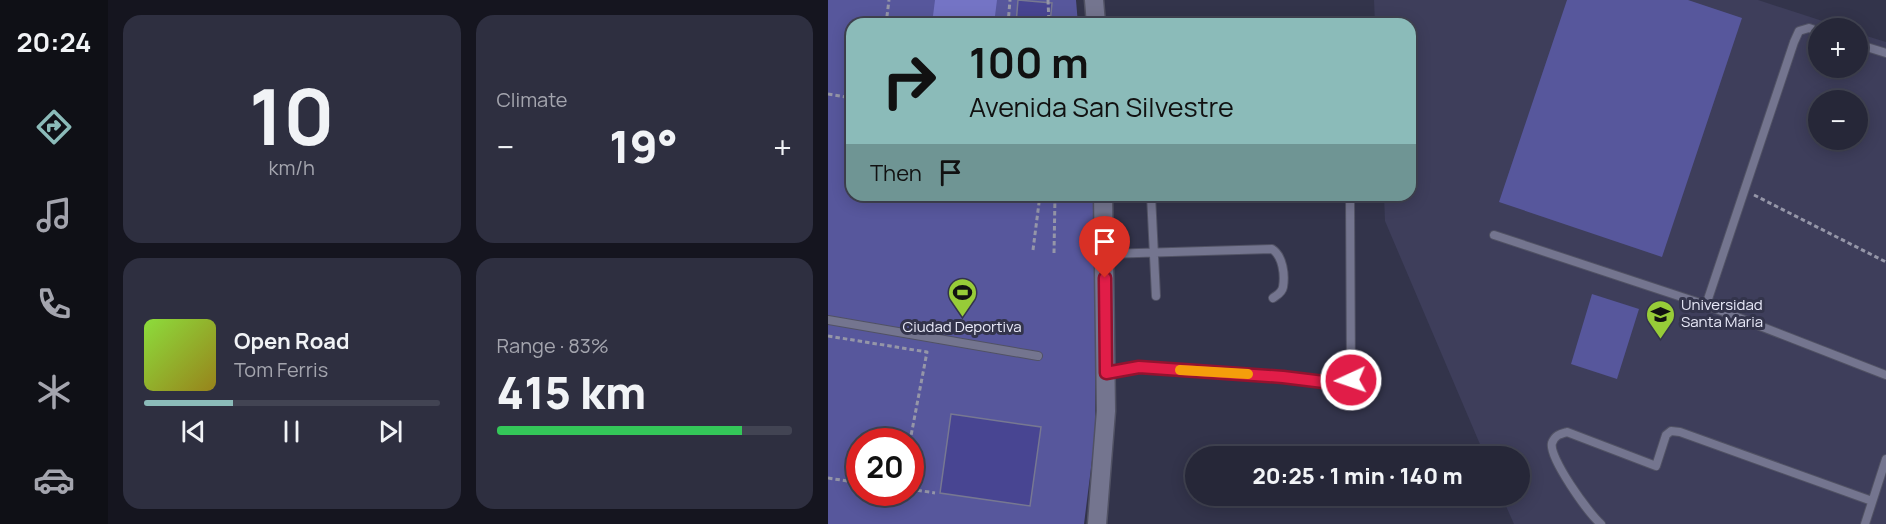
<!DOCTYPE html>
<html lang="en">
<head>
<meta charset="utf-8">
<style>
  :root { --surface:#262738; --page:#2e2f40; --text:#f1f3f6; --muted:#a4a5ae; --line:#424453; --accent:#8bbbb9 }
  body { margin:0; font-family:Manrope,sans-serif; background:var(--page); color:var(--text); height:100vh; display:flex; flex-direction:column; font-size:22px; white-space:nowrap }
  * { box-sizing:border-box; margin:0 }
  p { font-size:20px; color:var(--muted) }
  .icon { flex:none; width:33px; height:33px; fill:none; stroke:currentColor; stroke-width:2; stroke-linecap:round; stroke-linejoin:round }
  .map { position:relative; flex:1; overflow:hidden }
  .panel { display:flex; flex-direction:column; gap:15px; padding:15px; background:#15151f; width:720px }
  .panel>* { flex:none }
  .banner { position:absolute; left:18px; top:18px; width:570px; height:183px; border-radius:18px; box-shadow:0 3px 15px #0003,0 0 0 2px var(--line); background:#8bbbb9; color:#111; overflow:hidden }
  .controls { position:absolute; left:980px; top:18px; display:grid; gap:12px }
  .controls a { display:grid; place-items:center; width:60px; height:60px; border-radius:50%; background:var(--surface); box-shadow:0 3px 15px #0003,0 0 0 2px var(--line); font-size:30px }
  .speed { position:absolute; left:18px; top:428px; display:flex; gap:12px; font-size:30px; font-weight:700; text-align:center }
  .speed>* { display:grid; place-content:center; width:78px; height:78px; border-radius:50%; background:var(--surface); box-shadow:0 3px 15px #0003,0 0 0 2px var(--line); line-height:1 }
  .speed .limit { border:9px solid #d22; background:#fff; color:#111 }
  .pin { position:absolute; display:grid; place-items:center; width:51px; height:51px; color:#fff; margin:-62px -26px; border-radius:50% 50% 50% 0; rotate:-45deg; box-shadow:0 0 6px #0007 }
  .pin .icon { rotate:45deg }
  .me { position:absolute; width:66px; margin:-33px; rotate:267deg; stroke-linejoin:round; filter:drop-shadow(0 0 4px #0008) }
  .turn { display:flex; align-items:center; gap:21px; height:126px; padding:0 24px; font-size:27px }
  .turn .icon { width:78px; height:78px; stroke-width:2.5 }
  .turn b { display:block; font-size:42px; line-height:51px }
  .then { display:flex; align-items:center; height:57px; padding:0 24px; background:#0003; gap:12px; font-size:22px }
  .big { font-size:45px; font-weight:800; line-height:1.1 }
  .panel .widget { flex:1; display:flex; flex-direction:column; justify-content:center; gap:9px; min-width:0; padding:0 21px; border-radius:18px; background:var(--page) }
  .panel .dial { align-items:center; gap:0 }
  .dial b { font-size:78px; line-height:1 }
  .song { display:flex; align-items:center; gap:18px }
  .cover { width:72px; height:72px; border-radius:9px; background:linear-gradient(135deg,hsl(90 70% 55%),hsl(50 70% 35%)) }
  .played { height:6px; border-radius:3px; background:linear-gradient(90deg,var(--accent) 30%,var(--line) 30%) }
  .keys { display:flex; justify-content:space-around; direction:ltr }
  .heat { display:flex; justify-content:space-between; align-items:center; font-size:33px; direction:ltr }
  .charge { height:9px; border-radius:4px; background:linear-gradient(90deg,#34c759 83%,var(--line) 0) }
  .panel .tiles { flex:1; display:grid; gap:15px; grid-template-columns:repeat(2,1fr) }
  .trip { position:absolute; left:357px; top:446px; width:345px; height:60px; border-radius:30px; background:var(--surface); box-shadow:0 3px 15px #0003,0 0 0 2px var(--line); font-weight:800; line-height:60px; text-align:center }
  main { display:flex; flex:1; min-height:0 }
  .tab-bar { display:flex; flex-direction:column; width:108px; justify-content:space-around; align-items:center; background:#0f1016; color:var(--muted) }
  .tab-bar .icon { width:42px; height:42px }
  .tab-bar .current { color:var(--accent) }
  .tab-bar b { font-size:27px; color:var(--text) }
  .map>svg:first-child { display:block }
  .built { fill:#3e3e5b; fill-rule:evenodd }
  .green { fill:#57579c; fill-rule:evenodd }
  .water { fill:#7474c5 }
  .building { fill:#484592; stroke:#777892; stroke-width:1.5 }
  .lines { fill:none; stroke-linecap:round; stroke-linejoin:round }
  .lane-casing { stroke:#515264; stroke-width:10 }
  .secondary-casing { stroke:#515264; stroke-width:21 }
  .path { stroke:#9596a8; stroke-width:3; stroke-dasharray:4.5 3; stroke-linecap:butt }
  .lane { stroke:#74758f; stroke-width:8 }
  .secondary { stroke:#74758f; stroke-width:18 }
  .route-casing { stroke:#92132f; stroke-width:15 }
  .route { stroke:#e11d48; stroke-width:10 }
  .slow { stroke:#f59e0b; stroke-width:10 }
  .labels { text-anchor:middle; stroke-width:6; stroke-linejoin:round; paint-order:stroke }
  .poi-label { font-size:15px; fill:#e9eaf9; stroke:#33344b; text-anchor:start }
</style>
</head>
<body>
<main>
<nav class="tab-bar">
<b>20:24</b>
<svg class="icon current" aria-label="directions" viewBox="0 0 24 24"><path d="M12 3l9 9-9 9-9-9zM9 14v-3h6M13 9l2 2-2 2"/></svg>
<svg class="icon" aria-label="music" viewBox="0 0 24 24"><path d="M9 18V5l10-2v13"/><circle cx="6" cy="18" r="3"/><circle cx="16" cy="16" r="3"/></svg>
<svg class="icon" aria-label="phone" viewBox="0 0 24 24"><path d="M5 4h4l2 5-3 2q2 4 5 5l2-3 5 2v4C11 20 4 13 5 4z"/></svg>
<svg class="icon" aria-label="climate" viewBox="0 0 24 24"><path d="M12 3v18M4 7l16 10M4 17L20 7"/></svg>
<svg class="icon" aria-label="car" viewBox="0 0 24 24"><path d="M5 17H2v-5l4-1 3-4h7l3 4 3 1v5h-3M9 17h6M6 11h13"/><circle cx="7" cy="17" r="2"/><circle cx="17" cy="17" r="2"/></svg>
</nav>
<section class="panel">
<div class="tiles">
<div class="widget dial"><b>10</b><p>km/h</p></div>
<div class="widget"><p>Climate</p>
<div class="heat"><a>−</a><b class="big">19°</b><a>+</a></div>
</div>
<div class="widget">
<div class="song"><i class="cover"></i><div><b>Open Road</b><p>Tom Ferris</p></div></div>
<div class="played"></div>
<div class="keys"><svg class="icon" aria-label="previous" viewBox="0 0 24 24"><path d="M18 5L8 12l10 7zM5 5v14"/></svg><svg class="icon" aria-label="pause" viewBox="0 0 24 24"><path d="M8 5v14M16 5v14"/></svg><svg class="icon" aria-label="next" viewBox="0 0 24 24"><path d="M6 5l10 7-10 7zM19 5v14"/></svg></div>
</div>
<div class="widget"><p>Range · 83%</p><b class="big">415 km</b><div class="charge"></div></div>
</div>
</section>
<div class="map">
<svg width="1058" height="524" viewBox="0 0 1058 524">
  <rect width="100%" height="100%" fill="#33344b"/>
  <path class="built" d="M546 0H930L1016 28H990V68H1029V33L1058 42V524H686L673 495H692V456H657L557 221 556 195H582V24H547ZM990 100H1029V140H990Z"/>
  <path class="green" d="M0 0H248L250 24H24V195H268L267 436 256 524H0ZM32 441H82V492H32Z
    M739 0H860L914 18 834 257 671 202Z
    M764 294 811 309 789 379 743 364Z"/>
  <path class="water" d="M107 0H169L166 24H104Z"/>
  <path class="building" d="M190 0 224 3 222 24H188Z
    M123 414 213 427 202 506 112 493Z"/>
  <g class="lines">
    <defs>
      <path id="lane" d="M990 31 981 28 971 31 966 42 878 305 1058 375
        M1029 44 1058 53
        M323 195 328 296
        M666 235 878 305
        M277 254 444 249C455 256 457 275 455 287 454 293 449 295 445 298
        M0 320 210 356
        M278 373 311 367 455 377 512 384 523 380 522 195
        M773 524C761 514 720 457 724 443 727 435 732 434 739 432L828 466 838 435 843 431 852 432 1044 501
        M1037 524 1058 459"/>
      <path id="secondary" d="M266 0 268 24
        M269 524 278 411 275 195"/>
    </defs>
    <use href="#lane" class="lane-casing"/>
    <use href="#secondary" class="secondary-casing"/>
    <path class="path" d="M220 0 221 24
      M58 24 61 0
      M180 24 182 0
      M0 94 24 98
      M926 195 1058 262
      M205 250 212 195
      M226 253 227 195
      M0 336 99 352 82 441
      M0 478 32 483
      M82 489 107 493"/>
    <use href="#lane" class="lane"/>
    <use href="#secondary" class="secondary"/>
  </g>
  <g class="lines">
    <defs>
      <path id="route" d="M277 278 278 373 311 367 455 377 512 384 523 380"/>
    </defs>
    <use href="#route" class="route-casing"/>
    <use href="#route" class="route"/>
    <path class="slow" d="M352 370 420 374"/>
  </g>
  <defs>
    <symbol id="stadium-pin" viewBox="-11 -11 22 30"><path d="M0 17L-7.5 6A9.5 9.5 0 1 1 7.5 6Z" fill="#97cc38" stroke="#33344b"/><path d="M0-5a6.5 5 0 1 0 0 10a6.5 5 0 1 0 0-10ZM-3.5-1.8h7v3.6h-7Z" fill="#111"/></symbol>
    <symbol id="university-pin" viewBox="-11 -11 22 30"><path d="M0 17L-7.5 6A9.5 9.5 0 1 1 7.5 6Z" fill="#97cc38" stroke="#33344b"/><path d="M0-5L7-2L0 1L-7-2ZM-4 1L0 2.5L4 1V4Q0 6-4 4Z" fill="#111"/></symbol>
  </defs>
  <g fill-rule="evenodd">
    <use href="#stadium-pin" x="118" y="276" width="33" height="45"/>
    <use href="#university-pin" x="816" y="298" width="33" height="45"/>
  </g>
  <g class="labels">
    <g class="poi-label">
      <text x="853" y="310">Universidad<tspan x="853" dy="17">Santa Maria</tspan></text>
      <text x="134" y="332" text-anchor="middle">Ciudad Deportiva</text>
    </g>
  </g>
</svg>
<div class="controls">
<a>+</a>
<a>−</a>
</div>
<div class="speed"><div class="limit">20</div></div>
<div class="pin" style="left:277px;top:278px;background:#d93025"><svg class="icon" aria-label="arrive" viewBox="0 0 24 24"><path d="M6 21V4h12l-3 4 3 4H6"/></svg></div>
<svg class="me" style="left:523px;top:380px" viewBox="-20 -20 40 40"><circle r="17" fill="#e11d48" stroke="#fff" stroke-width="3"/><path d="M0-11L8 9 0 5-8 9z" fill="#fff"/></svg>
<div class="trip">20:25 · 1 min · 140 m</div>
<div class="banner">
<div class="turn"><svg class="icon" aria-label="right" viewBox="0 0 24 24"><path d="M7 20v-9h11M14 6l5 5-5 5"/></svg><div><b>100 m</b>Avenida San Silvestre</div></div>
<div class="then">Then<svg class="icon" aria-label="arrive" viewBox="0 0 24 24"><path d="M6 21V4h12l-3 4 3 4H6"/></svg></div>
</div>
</div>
</main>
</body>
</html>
